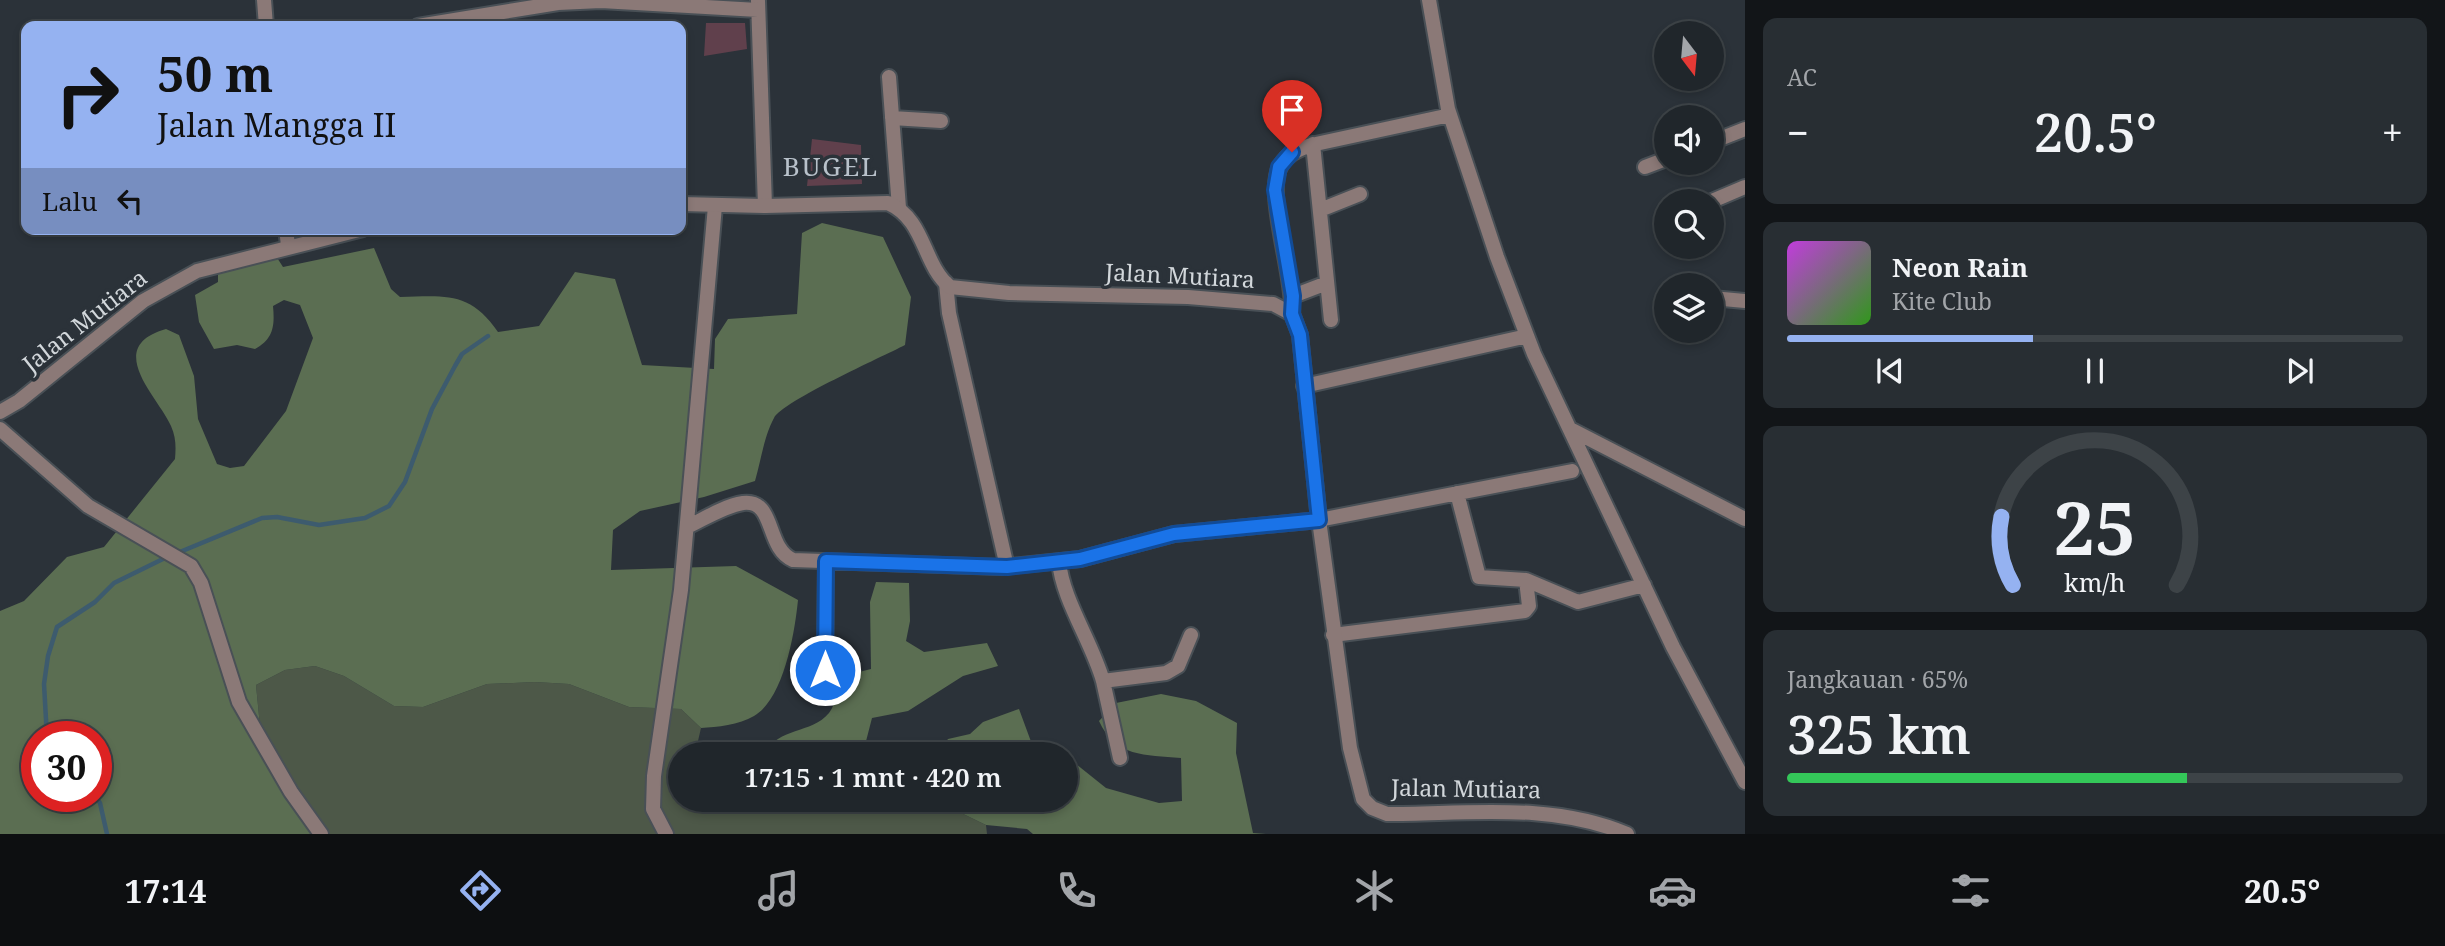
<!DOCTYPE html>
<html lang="id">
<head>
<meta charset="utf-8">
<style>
  :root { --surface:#20262b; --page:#282e33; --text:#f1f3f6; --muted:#a2a5a9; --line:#3d4347; --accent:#95b2f1 }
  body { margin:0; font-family:"Noto Serif",serif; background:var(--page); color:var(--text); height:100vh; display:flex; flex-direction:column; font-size:26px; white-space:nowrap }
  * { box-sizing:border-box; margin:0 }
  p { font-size:23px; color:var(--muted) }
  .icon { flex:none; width:38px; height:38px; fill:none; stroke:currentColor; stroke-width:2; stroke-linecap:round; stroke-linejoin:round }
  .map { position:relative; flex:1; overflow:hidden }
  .side { display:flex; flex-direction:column; gap:18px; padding:18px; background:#121518; width:700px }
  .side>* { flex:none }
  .banner { position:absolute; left:21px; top:21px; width:665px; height:214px; border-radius:14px; box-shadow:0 4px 10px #0003,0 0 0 2px var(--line); background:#95b2f1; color:#111; overflow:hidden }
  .needle { width:46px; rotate:164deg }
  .buttons { position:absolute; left:1654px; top:21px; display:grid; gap:14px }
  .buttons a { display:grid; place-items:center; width:70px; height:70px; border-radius:50%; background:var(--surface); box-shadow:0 4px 10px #0003,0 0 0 2px var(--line); font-size:35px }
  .speed { position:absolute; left:21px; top:721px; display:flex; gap:14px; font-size:35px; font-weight:700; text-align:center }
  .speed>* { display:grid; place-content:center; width:91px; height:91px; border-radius:50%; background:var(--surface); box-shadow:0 4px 10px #0003,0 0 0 2px var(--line); line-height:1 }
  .speed .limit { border:10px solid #d22; background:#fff; color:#111 }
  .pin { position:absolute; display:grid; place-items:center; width:60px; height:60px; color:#fff; margin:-72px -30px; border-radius:50% 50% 50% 0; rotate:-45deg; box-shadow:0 0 7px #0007 }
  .pin .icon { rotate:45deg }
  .me { position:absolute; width:77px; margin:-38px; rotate:0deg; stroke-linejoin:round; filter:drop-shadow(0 0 5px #0008) }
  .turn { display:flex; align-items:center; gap:24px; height:147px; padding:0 21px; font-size:32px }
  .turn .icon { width:91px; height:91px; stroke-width:2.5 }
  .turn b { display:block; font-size:49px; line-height:60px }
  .then { display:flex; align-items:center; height:66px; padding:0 21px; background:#0003; gap:14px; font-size:26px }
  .big { font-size:52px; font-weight:600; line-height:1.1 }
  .side .card { flex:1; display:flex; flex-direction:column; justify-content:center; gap:10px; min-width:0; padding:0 24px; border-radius:14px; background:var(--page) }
  .side .dial { align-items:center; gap:0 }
  .dial svg { height:182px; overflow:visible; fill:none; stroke:var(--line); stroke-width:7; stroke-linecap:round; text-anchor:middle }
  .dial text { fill:var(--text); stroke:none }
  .song { display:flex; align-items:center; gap:21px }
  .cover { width:84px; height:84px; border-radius:10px; background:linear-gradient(135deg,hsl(290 70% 55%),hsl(110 70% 35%)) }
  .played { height:7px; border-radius:4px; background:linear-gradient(90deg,var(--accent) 40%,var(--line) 40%) }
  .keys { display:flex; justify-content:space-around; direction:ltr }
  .heat { display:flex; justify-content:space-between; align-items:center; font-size:38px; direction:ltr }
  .charge { height:10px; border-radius:5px; background:linear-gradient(90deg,#34c759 65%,var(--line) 0) }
  .trip { position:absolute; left:668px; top:742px; width:410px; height:70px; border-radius:35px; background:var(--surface); box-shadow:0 4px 10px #0003,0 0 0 2px var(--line); font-weight:600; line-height:70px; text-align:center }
  .dock { display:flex; height:112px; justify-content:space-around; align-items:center; background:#0d0f11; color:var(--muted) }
  .dock .icon { width:49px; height:49px }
  .dock .current { color:var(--accent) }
  .dock b { font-size:32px; color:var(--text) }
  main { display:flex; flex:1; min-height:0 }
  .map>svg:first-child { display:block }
  .green { fill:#4d5848 }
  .forest { fill:#5b6e52; fill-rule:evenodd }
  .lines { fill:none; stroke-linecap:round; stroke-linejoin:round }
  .stream { stroke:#3d5b6e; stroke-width:4.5 }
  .building { fill:#60404c }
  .minor-casing { stroke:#495056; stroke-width:18 }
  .tertiary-casing { stroke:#495056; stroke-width:18 }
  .minor { stroke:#8b7977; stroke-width:14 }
  .tertiary { stroke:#8b7977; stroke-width:14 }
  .route-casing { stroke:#114b97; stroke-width:18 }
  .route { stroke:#1a73e8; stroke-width:12 }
  .labels { text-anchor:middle; stroke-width:7; stroke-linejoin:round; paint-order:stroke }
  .street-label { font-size:23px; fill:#d2d7db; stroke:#2b3239 }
  .quarter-label { font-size:26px; letter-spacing:2px; fill:#b8c1ca; stroke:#2b3239 }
</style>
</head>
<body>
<main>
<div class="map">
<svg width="1745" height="834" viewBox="0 0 1745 834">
  <rect width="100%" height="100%" fill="#2b3239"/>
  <path class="green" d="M315 666 344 676 394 706 423 707 487 684 535 682 569 684 629 707 681 709 701 728 695 754H681V800H860L955 810 986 825 987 834H326L260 726 256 685 285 670Z"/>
  <path class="forest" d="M822 223 883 237 911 297 905 345C882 357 783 401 774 418 764 436 761 461 755 481L704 497 640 511 613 530 611 570 736 566 798 600C795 631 784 699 754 716 739 725 717 727 701 728L681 709 629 707 569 684 535 682 487 684 423 707 394 706 344 676 315 666 285 670 256 685 260 726 326 834H0V611L24 601 67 557 104 547 175 459C176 447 176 437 171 426 159 398 102 347 166 329L179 335 194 376 198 419 217 464 230 468 244 466 286 411 313 338 300 305 284 300 273 306C275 327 273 339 255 349L237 345 214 349 199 322 195 295 218 282V268L274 253 283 267 374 248 391 289 400 297C445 296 470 291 498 332L539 326 575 272 615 279 642 365 714 369 715 339 728 319 797 314 802 233ZM37 737H96V796H37Z
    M876 582 909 583 910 621 906 641 924 652 987 643 998 666 963 676 908 711 872 718 864 749 878 754H765C777 727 812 734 829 713 836 704 839 687 843 676L871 669 870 602Z
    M1161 694 1196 701 1237 723 1236 753 1253 833 1266 834H1033L1027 829 986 825 955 810 860 800H1066V756L1106 788 1159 803 1182 801 1181 758C1145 755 1115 757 1099 721L1116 703Z
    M1019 709 1033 747 1060 754H937L948 739 970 734 983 722Z"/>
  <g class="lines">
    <path class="stream" d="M175 554 262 518 277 517 319 525 365 518 389 506 405 482 432 409 455 366 462 354 488 336
      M47 737 44 684 48 656 57 627 95 602 114 583 167 557
      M95 796 100 803 107 834"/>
  </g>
  <path class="building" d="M706 23H745L747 49 704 56Z
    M812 139 861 145 862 184 807 186Z"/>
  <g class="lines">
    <defs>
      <path id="minor" d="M264 0 266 26
        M1429 0 1448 109 1497 257 1534 354 1673 647 1745 782
        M758 1 765 206
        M418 26 558 3 601 1 758 10
        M889 77 899 208
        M892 118 941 121
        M1712 142 1745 129
        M1313 144 1331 320
        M1645 167 1666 159
        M1712 201 1745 187
        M1320 210 1360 194
        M286 229 288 245
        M946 283 949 313 1007 567
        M1293 296 1327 283
        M1712 298 1745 301
        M1292 314C1295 277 1264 191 1281 165 1288 153 1298 150 1311 145L1450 115
        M1304 386 1527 336
        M0 429 88 506 191 566 201 583 239 702 291 792 321 834
        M1570 429 1745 519
        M1457 493 1479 577 1526 580 1578 602 1644 585
        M687 527C704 519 724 506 743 503 776 499 765 548 793 560L1002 567 1080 559 1174 534 1319 520 1572 471
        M1059 561C1062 599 1092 642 1103 681
        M1333 635 1525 611 1529 606 1526 580
        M825 670 826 561
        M1120 758 1103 681 1166 673 1178 666 1191 635
        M666 834 653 809 654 776 681 590 715 206"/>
      <path id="tertiary" d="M681 204 765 206 888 203C926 220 922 264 950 287L1009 293 1188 297 1273 304 1292 314 1300 335 1319 520 1350 748 1363 799 1372 808 1387 814C1467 814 1552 802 1627 834
        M0 412 19 401 143 301 197 271 363 229"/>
    </defs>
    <use href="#minor" class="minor-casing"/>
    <use href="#tertiary" class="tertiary-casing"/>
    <use href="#minor" class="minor"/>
    <use href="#tertiary" class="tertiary"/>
  </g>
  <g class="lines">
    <defs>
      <path id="route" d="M825 670 826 561 1007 567 1080 559 1174 534 1319 520 1300 335 1292 314 1293 296 1275 190 1279 167 1292 152"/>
    </defs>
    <use href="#route" class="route-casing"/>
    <use href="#route" class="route"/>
  </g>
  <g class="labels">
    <g class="street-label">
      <text transform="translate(1180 276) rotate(3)" y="8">Jalan Mutiara</text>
      <text transform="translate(85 321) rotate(-38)" y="8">Jalan Mutiara</text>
      <text transform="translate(1466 789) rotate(1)" y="8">Jalan Mutiara</text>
    </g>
    <g class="quarter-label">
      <text x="831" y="176">BUGEL</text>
    </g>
  </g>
</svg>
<div class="buttons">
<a><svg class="needle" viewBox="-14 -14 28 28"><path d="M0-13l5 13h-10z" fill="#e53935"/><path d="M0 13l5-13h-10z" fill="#a2a5a9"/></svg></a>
<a><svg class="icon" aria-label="sound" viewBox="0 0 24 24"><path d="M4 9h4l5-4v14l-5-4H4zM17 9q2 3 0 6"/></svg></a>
<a><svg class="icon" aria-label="search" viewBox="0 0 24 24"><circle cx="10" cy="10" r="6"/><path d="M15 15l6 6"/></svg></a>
<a><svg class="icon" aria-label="layers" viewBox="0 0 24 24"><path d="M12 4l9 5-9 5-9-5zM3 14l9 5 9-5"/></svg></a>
</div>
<div class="speed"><div class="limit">30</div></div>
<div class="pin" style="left:1292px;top:152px;background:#d93025"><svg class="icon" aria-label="arrive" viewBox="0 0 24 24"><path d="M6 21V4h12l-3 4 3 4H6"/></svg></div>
<svg class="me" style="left:825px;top:670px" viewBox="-20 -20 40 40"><circle r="17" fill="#1a73e8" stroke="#fff" stroke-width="3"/><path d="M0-11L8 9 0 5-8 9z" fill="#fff"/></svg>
<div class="trip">17:15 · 1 mnt · 420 m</div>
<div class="banner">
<div class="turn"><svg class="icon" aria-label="right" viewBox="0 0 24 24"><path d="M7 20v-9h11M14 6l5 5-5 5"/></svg><div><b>50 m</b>Jalan Mangga II</div></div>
<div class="then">Lalu<svg class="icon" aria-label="left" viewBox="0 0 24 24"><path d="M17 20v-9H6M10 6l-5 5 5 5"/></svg></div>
</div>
</div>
<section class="side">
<div class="card"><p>AC</p>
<div class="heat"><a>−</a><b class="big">20.5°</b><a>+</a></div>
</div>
<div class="card">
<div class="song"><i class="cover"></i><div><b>Neon Rain</b><p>Kite Club</p></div></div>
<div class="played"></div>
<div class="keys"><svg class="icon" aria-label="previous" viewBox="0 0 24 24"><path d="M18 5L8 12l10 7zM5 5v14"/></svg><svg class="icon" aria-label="pause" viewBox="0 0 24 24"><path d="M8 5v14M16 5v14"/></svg><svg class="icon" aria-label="next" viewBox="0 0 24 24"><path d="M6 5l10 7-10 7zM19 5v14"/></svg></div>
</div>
<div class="card dial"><svg viewBox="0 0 100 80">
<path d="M14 69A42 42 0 1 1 86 69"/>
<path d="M14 69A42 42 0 0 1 9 39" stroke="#95b2f1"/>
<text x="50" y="56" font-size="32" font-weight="700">25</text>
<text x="50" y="72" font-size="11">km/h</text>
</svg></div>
<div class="card"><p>Jangkauan · 65%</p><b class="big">325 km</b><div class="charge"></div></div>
</section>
</main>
<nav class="dock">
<b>17:14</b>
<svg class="icon current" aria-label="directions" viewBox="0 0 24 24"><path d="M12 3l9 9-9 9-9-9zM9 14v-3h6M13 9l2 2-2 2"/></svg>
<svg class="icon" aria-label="music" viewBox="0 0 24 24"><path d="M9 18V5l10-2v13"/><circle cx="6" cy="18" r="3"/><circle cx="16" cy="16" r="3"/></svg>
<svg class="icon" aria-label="phone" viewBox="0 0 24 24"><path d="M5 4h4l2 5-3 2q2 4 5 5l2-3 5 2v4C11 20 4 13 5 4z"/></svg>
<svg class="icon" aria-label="climate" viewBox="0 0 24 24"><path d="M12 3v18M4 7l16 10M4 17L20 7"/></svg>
<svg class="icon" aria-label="car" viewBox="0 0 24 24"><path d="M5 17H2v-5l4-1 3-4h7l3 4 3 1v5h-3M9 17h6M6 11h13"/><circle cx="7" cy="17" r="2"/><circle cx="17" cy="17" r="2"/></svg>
<svg class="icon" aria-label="filters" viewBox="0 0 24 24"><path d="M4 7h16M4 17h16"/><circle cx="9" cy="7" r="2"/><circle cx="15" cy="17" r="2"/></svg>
<b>20.5°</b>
</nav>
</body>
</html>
